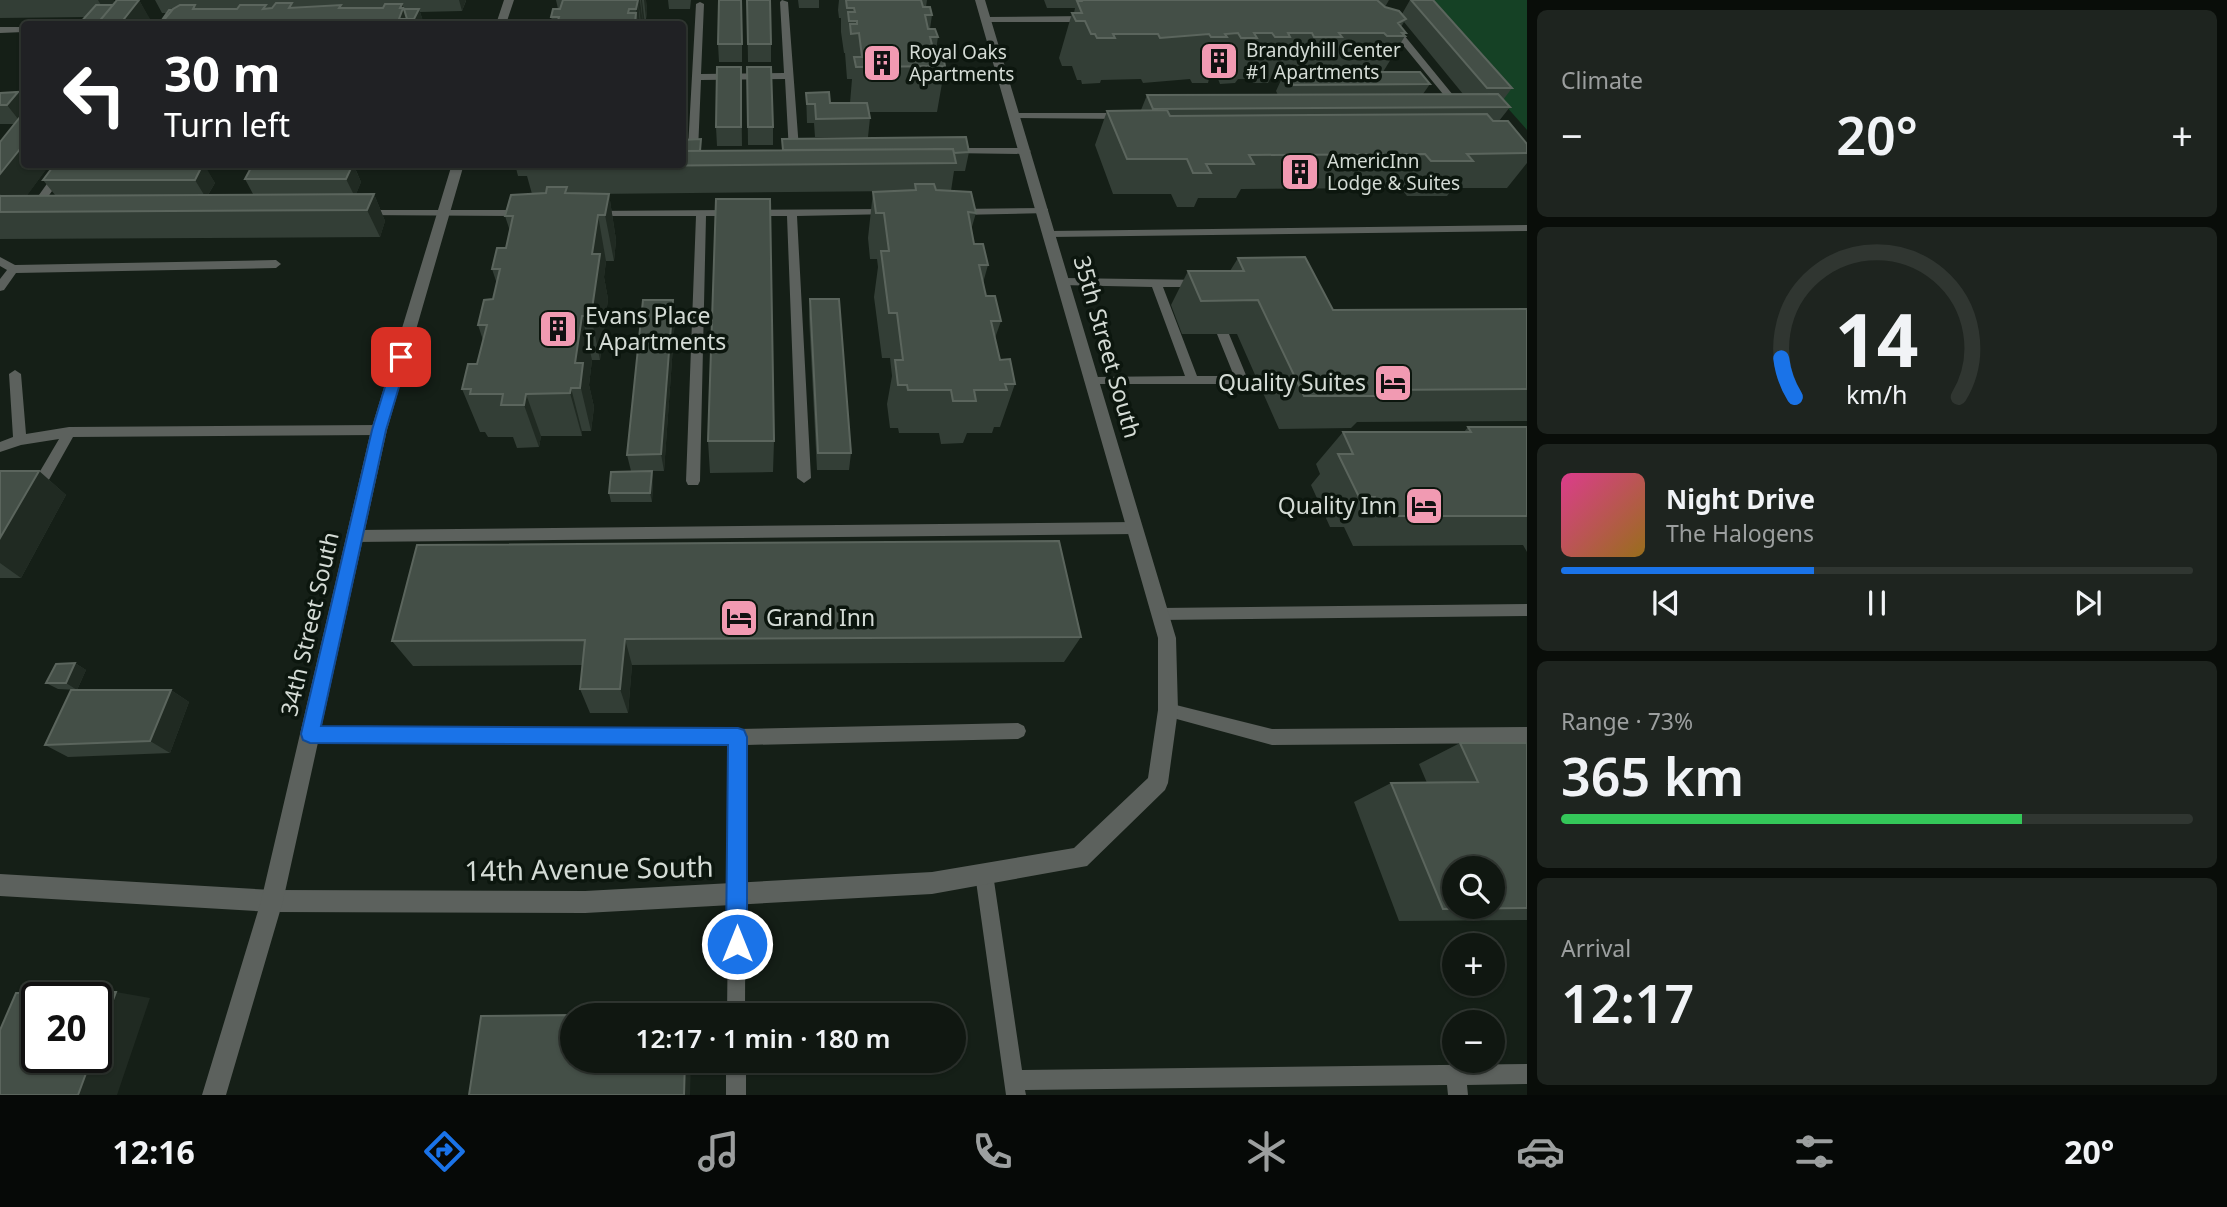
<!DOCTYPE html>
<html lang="en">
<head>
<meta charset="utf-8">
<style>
  :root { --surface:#101711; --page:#1e241f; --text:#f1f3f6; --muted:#9c9f9f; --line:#303631; --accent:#1a73e8 }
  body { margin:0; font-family:"Noto Sans",sans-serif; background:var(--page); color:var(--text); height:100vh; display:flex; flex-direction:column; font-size:26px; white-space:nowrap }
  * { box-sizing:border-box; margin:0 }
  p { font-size:23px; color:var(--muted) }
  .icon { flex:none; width:38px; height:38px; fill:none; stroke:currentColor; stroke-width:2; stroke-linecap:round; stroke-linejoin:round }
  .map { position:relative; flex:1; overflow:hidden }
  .sheet { display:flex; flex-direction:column; gap:10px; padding:10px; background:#090d09; width:700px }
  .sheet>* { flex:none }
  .top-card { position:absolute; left:21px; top:21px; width:665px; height:147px; border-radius:7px; box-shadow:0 2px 5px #0004,0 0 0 2px var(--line); background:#202124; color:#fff; overflow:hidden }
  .fabs { position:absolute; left:1442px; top:856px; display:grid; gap:14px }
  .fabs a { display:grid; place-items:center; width:63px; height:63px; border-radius:50%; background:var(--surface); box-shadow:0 2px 5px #0004,0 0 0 2px var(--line); font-size:35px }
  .speed { position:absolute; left:21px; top:982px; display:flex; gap:14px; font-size:35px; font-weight:700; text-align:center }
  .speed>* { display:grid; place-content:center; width:91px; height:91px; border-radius:50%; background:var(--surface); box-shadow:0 2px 5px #0004,0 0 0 2px var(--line); line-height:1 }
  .speed .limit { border:4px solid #111; border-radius:10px; background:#fff; color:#111 }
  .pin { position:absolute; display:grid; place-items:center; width:60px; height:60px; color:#fff; margin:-30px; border-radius:14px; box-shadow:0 4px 10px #0006 }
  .me { position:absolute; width:77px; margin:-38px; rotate:0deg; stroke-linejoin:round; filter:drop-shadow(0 0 5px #0008) }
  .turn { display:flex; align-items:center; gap:24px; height:147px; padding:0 28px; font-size:32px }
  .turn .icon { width:91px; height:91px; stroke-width:2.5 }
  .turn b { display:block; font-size:49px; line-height:60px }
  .big { font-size:52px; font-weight:600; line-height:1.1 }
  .sheet .card { flex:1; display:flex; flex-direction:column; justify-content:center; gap:10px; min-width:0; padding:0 24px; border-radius:10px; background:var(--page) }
  .sheet .dial { align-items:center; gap:0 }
  .dial svg { height:182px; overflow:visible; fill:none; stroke:var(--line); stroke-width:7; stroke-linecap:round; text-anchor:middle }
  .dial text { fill:var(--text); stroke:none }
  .song { display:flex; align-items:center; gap:21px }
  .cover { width:84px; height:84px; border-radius:10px; background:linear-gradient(135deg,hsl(330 70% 55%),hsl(40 70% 35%)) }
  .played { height:7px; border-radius:4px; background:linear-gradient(90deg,var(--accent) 40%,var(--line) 40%) }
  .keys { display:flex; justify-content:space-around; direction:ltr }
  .heat { display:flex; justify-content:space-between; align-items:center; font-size:38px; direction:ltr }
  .charge { height:10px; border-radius:5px; background:linear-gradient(90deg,#34c759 73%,var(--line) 0) }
  .trip { position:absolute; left:560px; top:1003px; width:406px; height:70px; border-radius:35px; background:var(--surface); box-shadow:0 2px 5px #0004,0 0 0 2px var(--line); font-weight:600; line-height:70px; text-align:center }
  .menu { display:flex; height:112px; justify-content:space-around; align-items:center; background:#060907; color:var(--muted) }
  .menu .icon { width:49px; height:49px }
  .menu .active { color:var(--accent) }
  .menu b { font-size:32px; color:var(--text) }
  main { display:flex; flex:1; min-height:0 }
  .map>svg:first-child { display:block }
  .green { fill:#154125 }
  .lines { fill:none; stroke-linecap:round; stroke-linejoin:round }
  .service { fill:#5c615d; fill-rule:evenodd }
  .minor { fill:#5c615d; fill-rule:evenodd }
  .tertiary { fill:#5c615d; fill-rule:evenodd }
  .wall { fill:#333e36; fill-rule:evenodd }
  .shaded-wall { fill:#202a22 }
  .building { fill:#444f47; stroke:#5b655d; stroke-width:2; fill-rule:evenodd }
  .route { fill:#1a73e8; stroke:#114b97; stroke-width:2 }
  .labels { text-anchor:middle; stroke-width:7; stroke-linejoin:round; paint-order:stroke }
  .far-poi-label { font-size:19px; fill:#d4dbd5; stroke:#0c160e; text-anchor:start }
  .poi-label { font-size:23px; fill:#d4dbd5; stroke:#0c160e; text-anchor:start }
  .street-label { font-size:23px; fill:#d4dbd5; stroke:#0c160e }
  .near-street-label { font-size:28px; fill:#d4dbd5; stroke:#0c160e }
</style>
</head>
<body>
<main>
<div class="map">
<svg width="1527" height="1095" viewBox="0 0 1527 1095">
  <rect width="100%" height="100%" fill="#151f17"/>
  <path class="green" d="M1412 0H1527V130L1419 8Z"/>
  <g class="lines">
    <path class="service" d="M782 0 788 2 799 149 802 152 797 155 789 152 785 79 701 80 698 151 693 154H682V148H688L696 4 700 2 704 4 701 74 784 73 780 2Z
      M986 17 1089 16 1093 19 1089 22H983V18Z
      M403 19H501L505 22 501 24H400V20Z
      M1389 24H1395L1462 106V110H1456L1389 28Z
      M0 27H24V32L0 33Z
      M1015 113H1124L1129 116 1124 119 1012 118V114Z
      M951 148H1026L1031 151 1026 154 948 153 946 151Z
      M61 164H71L38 211H30L29 209Z
      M1044 208 1048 209V213L958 215 953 212 958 209Z
      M888 209 893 212 892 214 797 216 811 478 804 483 797 478 787 216H706L700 481 698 485H688L686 481 696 216H594L589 213 590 211Z
      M363 210H524L529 213 524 216 359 215V211Z
      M1527 225V231L1050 237 1045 234 1050 231Z
      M0 257 15 265 276 260 281 264 276 268 16 273 4 290 0 291V279L7 270 0 266Z
      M1064 278 1204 280V286L1200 287H1163L1197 376H1234L1217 334 1223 330 1229 334 1248 380 1242 384H1089L1087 381 1089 378 1093 377 1185 376 1152 287 1060 285V279Z
      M15 370 21 374 26 434 69 427 379 425 385 430 379 435 73 437 41 494 36 495 29 490 59 439 21 445 0 452V442L13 437 9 374Z
      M1135 522 1140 524 1142 528 1140 532 1135 534 355 542 350 540 348 536 350 532 355 530Z
      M1527 604V616L1160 620 1155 619 1153 614 1155 609 1160 608Z
      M1168 703 1272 729 1527 727V743L1272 745 1162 715 1160 710 1162 705Z
      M1018 723 1024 726 1026 731 1024 736 1018 739 746 745 745 1015H727L730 745 310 742 304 739 302 734 304 729 310 726 738 729Z
      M984 865 990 868 993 874 1022 1070 1527 1064V1084L1467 1085 1468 1095H1448L1447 1085 1025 1090 1026 1095H1006L975 874 978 868Z
      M726 1060H746V1095H726Z"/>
    <path class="minor" d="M975 0H985L1176 638 1178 710 1168 783 1165 790 1087 866 932 894 585 913 272 912 0 896V874L272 890 585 891 932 872 1074 848 1148 778 1158 710V638Z"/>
    <path class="tertiary" d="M504 0H514L506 24H496Z
      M452 164H464L387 430 283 901 226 1095H202L261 901 371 430Z"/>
  </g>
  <path class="wall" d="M0 0H113L115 3 139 0 150 20H162L167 13H162L155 0H466V1L462 11 420 12 424 24H79L85 17 0 18Z
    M556 0H646L647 11 646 19H644L645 24H553L551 17 558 9Z
    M668 0H691L690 9H669Z
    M742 0V62H719L718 44Z
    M747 0 771 44V62H748Z
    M798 0H819V8H799Z
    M839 0H927L926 7 932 15 930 29 938 37 935 56 945 66 937 112H869L870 118 868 137H815L814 123H807L806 93 830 103H850L852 79H847L845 53H844L841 32V18H839L838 10Z
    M1044 0H1389L1385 7 1402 14 1410 0H1433L1512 88 1503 100 1510 107 1499 121 1527 144V163L1507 188H1453L1447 196H1407L1401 188 1241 189 1236 198H1198L1194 207H1177L1171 194H1113L1095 145 1107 111 1141 110 1147 95H1278L1276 91 1282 78 1270 79 1268 83H1253L1251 79H1238L1235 83 1220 84 1218 79H1209L1208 83H1192L1190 79 1143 83 1141 79 1101 80 1100 83 1082 84 1081 80H1077L1072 66H1062L1059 58 1072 13H1074L1075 8H1047ZM1404 22 1463 94H1423L1430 84 1383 72 1405 36 1404 35 1406 33 1401 27Z
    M741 67 742 146H717L716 127Z
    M747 67 773 127V145H748Z
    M0 93 24 101V164H50L27 195H55L43 180 55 164H221L219 168 206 169 215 183 208 195 253 194 245 179 253 164H370L368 168H355L361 182 356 194H374L385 221 380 237 0 239V142L15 124H0Z
    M782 139 969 152 965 171H954L951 191 976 213 971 230 974 244 988 265 983 283 986 296 1001 321 995 338 1000 360 1015 384 1000 427H994L992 433H967L963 443 941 444 939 433H899L898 428H890L887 404 892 376 890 358H882L874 297 878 267 877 259H870L868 238 873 192 902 191 593 194H609L616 240 614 261H606L604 277 608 299 600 360H592L589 385 594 407 591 431H582V436H541L539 447 517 448 513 437H488L485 432H480L462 389 477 364 483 340 478 325 493 299 497 284 492 269 506 248 510 231 505 216 532 194 527 176H518L515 164H682L702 151 782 150Z
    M226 164H251L248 170H229Z
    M1238 258 1333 310 1527 309V421L1357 422 1351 428 1279 429 1237 334H1182L1171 305 1188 271H1230Z
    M810 299 851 453 849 470H817L809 317Z
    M675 318 664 471H652L653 479 652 502H611L609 493 631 471 627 455Z
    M1468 427H1527V552L1523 545 1353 546 1344 527H1330L1311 485 1320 474 1316 464 1343 432H1464Z
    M708 441H774L773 472 710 473Z
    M0 471H39L66 495 21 578H0Z
    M1081 637 1064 662 632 665 628 713H590L580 689 583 665 413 666 392 641Z
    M75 663 86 670 77 690 58 689 46 683Z
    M171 690 189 702 170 753 68 757 45 745Z
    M1460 743H1527V920L1399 921 1354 802 1391 783H1427L1419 764Z"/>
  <path class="shaded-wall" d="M98 0H113L117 7 139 0 153 24H99L107 15Z
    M459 0H466L462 11Z
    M638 0H640L643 24H641Z
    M638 0 640 24H638L636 9Z
    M641 0H642L645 24H643Z
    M644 0H646L647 11 646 19Z
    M402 4 409 19 410 24H400L399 19 400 8Z
    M419 9 424 24H416L414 19Z
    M18 92 24 101V120L22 124 7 105Z
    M24 144V164H50L15 212 0 194V174Z
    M204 164 215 183 206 198 195 180Z
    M244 164H251L248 170Z
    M353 164 361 182 355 197 346 179Z
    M374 194 385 221 380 237 367 210Z
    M609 194 616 240 614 261 605 215Z
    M598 215 606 261 604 277 608 299 600 360 591 316 592 254Z
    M673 300 675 318 664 471 661 454Z
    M582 316 592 360 589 385 594 407 591 431 575 363Z
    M571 388 582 431V436L570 393Z
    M526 394 541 436 539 447 524 405Z
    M39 471 66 495 21 578 0 563V538Z
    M652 471 653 479 652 502 650 493Z
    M625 639 632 665 628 713 620 689Z
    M75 663 86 670 77 690 66 683Z
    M171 690 189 702 170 753 150 741Z
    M116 992 150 998 117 1095H78L92 1057H96V1046Z
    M685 1060H691L690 1095H684Z"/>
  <path class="building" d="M117 0H139L120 24H97Z
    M563 0H638L636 9H629L628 13H636L635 22H627V24H557L559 17H551L553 9H560Z
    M719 0H741L742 44H718Z
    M747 0H770L771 44H748Z
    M846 0H921L923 7H930L932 15H925L928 29H935L938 37H930L935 56H943L945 66 856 67 854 57H862L859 33 851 34 850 24H857V21H849L848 12H855L854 8H847Z
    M1080 0H1377L1385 7 1399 11 1406 19 1398 23 1406 33H1402L1405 36H1387L1384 33H1339L1342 37H1314L1312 33H1288L1290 37H1275L1272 33H1254L1257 38H1241L1238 33 1225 34 1227 37H1211L1209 34 1160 38 1158 34H1113L1115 38H1097L1095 34H1091L1085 21H1076L1072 13H1082L1077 1H1081Z
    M1411 0H1433L1512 88H1487Z
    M276 3H292L289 8 341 5 339 8H383L385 4H402L400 8H403L399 19H409L406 24H146L149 20H164L173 9 180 5H195L193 9H237L240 5H266L263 9 272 8Z
    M96 5H113L97 24H79Z
    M404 9H419L414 19H407Z
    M169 10H172L164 20H162Z
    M717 67H741V127H716Z
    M747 67H771L773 127H748Z
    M1286 72H1420L1430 84 1293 85Z
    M18 92 7 105H0V93Z
    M829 92 830 103H867L870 118 816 119 815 104H807L806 93Z
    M1498 94 1510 107 1153 109 1147 95Z
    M1167 110 1170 116 1487 114 1493 121H1508L1527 144V153L1467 154 1473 161H1431L1425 154 1249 155 1254 164H1206L1211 173H1193L1187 159H1127L1107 111Z
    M24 112V144L0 174V142Z
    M966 137 969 152 954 153 953 149 783 150 782 139Z
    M701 139 700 151H682V140Z
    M953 149 956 163 525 167 526 164H682V151Z
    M55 164 79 165 203 164 195 180H43Z
    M253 164H353L346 179H245Z
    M915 184H934L936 190 971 192 976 213 968 212 974 244H983L988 265H979L986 296H995L1001 321H991L1000 360 1010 359 1015 384H1005L1007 390H974L976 401H953L951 390H908L907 385H898L895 360H903L897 313H889L881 251H889L884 213H876L873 192 916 190Z
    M547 187H567L565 193 609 194 605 215H598L592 254H600L591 316H582L575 363H583L580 388H571L570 393 526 394 524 405H501L503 394H470L471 389H462L468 364H477L487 325H478L484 300 493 299 500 269H492L497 248H506L513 216H505L511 195 546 193Z
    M374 194 367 210 0 212V196Z
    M716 199H770L774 441H708Z
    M1305 257 1333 310 1527 309V389L1376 390 1380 396H1304L1258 300 1201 301 1188 271H1244L1238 258Z
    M810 299H839L851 453H818Z
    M643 300H673L661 454 627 455Z
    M1468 427H1527V516H1384L1375 497H1359L1338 454H1353L1343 432H1471Z
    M0 471H39L0 538Z
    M652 471 650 493H609L611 472Z
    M1059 541 1081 637 625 639 620 689H580L585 640 392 641 417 545Z
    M75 663 66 683H46L56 664Z
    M71 690H171L150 741 45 745Z
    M1460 743H1527V908L1443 909 1391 783 1478 782ZM1454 868H1493V906H1454Z
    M116 992 96 1046V998H37V1057H92L78 1095H0V1030L16 993Z
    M687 1014V1015H580Z
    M572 1015V1060H685L684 1095H469L481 1016Z"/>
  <path class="route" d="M401 352 408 357 386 430 321 726 738 728 744 730 747 737V944L744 951 737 954 729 951 726 944 728 745 310 743 303 740 301 734 372 430 394 357Z"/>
  <defs>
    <symbol id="building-square" viewBox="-11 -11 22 22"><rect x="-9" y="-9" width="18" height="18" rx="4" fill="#f19ab2" stroke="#0c160e"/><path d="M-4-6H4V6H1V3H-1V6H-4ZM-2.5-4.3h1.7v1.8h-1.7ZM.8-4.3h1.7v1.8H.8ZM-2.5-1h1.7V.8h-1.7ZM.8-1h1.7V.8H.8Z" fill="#111"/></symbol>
    <symbol id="hotel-square" viewBox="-11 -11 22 22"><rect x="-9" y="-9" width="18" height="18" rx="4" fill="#f19ab2" stroke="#0c160e"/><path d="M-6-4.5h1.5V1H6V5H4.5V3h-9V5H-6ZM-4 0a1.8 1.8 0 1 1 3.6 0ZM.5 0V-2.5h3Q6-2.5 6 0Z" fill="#111"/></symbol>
  </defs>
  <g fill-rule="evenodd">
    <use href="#building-square" x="1197" y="39" width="44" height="44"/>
    <use href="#building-square" x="860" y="41" width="44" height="44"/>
    <use href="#building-square" x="1278" y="150" width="44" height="44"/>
    <use href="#building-square" x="536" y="307" width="44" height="44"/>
    <use href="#hotel-square" x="1371" y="361" width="44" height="44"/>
    <use href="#hotel-square" x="1402" y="484" width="44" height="44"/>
    <use href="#hotel-square" x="717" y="596" width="44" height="44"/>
  </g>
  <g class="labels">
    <g class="far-poi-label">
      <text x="1246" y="57">Brandyhill Center<tspan x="1246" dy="22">#1 Apartments</tspan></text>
      <text x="909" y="59">Royal Oaks<tspan x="909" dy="22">Apartments</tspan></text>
      <text x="1327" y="168">AmericInn<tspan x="1327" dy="22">Lodge &amp; Suites</tspan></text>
    </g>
    <g class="poi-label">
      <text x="585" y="324">Evans Place<tspan x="585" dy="26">I Apartments</tspan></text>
      <text x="1366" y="391" text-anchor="end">Quality Suites</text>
      <text x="1397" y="514" text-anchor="end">Quality Inn</text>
      <text x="766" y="626">Grand Inn</text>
    </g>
    <g class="street-label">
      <text transform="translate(1107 347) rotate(74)" y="8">35th Street South</text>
      <text transform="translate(310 624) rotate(-77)" y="8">34th Street South</text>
    </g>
    <g class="near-street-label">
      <text transform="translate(589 869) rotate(-1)" y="10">14th Avenue South</text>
    </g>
  </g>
</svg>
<div class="fabs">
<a><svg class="icon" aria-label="search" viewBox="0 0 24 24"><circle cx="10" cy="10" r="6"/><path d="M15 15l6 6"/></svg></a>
<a>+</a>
<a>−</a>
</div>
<div class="speed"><div class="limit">20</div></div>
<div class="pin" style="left:401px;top:357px;background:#d93025"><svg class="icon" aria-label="arrive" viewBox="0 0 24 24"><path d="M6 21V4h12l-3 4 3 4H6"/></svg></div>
<svg class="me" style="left:737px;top:944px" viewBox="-20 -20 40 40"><circle r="17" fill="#1a73e8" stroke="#fff" stroke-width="3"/><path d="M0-11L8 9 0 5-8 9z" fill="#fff"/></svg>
<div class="trip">12:17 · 1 min · 180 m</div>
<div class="top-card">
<div class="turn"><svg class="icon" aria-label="left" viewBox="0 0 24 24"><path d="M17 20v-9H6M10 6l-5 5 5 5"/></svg><div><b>30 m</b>Turn left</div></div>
</div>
</div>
<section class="sheet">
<div class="card"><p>Climate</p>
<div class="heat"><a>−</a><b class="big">20°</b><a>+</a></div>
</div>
<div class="card dial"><svg viewBox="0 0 100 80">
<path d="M14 69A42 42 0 1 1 86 69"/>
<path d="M14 69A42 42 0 0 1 8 52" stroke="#1a73e8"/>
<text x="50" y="56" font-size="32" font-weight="700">14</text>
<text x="50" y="72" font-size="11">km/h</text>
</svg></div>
<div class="card">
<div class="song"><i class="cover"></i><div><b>Night Drive</b><p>The Halogens</p></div></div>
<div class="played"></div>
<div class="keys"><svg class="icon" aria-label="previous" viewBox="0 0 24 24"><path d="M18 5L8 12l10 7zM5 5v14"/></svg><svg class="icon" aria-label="pause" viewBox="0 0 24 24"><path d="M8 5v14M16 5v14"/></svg><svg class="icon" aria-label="next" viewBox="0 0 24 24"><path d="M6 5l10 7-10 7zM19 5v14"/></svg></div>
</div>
<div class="card"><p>Range · 73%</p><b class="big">365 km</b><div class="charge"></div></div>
<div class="card"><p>Arrival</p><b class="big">12:17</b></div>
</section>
</main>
<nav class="menu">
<b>12:16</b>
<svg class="icon active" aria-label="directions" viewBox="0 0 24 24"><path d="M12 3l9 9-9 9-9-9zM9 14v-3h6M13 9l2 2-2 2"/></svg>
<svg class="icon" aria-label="music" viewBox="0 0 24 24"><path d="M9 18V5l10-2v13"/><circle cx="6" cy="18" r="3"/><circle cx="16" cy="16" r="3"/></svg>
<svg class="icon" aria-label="phone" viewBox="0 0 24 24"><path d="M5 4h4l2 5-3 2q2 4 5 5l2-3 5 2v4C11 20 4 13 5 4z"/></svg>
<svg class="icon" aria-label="climate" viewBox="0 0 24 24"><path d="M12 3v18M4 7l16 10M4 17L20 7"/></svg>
<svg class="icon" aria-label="car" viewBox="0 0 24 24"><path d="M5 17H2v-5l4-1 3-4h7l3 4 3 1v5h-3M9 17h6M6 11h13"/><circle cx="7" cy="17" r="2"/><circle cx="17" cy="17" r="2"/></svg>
<svg class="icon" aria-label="filters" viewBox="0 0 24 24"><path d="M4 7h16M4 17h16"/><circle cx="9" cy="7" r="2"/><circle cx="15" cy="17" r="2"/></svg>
<b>20°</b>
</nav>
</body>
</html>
